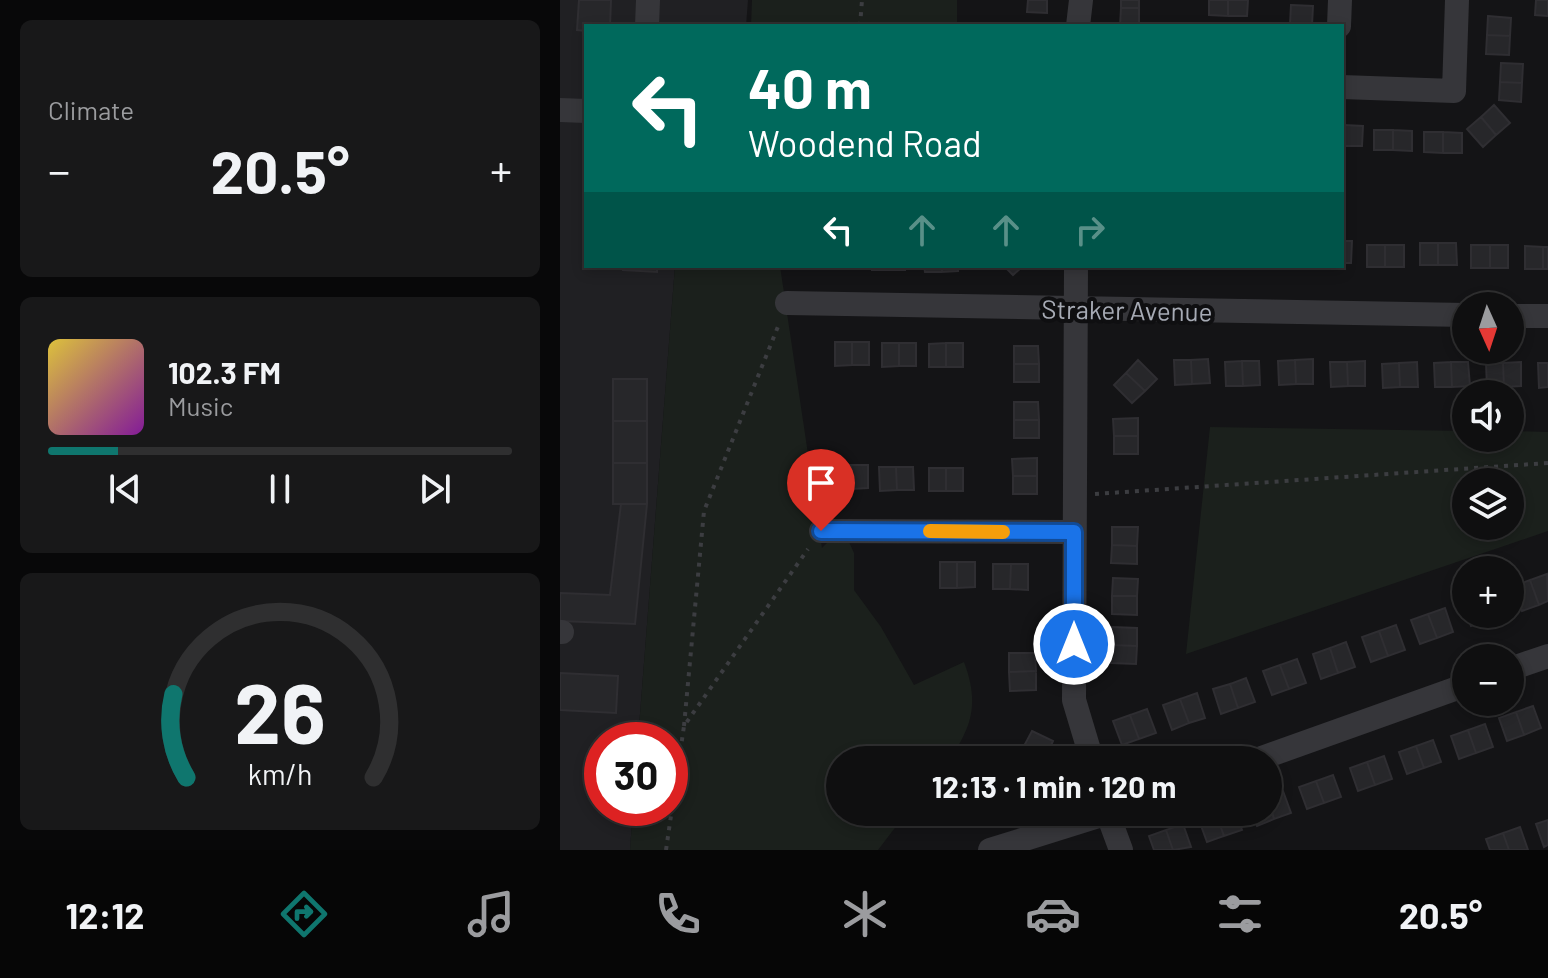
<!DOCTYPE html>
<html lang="en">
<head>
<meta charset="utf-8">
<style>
  :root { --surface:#0f0f10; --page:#181819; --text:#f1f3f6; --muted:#9b9c9f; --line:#2f2f30; --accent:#0f766e }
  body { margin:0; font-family:Barlow,sans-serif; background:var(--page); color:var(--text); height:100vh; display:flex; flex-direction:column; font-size:30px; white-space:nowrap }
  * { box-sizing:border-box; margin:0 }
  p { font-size:26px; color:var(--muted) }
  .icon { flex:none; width:44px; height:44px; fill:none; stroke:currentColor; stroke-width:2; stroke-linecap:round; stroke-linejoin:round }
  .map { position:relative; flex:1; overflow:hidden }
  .sheet { display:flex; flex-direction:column; gap:20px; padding:20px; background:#080809; width:560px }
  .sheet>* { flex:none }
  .guide { position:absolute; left:24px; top:24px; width:760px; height:244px; border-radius:0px; box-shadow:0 4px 12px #0003,0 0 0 2px var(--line); background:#00695c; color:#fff; overflow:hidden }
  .needle { width:52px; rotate:177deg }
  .buttons { position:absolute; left:892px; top:292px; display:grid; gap:16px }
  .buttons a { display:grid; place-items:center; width:72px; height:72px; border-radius:50%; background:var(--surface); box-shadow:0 4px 12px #0003,0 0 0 2px var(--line); font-size:40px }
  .speed { position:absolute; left:24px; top:722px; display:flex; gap:16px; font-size:40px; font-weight:700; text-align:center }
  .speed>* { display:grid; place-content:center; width:104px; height:104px; border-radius:50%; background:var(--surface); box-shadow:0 4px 12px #0003,0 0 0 2px var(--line); line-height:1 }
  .speed .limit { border:12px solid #d22; background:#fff; color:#111 }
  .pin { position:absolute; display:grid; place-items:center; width:68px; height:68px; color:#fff; margin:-82px -34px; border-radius:50% 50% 50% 0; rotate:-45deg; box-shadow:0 0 8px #0007 }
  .pin .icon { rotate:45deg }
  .me { position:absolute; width:88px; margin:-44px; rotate:0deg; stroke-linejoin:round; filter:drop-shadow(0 0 6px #0008) }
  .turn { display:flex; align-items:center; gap:28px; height:168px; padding:0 32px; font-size:36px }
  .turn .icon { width:104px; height:104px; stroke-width:2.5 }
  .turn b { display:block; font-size:56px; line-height:68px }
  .lanes { display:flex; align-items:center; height:76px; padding:0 32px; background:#0003; justify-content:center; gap:40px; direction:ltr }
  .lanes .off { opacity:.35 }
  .big { font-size:60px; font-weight:700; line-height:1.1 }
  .sheet .widget { flex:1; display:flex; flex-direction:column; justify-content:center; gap:12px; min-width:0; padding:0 28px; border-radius:12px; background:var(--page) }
  .sheet .dial { align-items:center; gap:0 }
  .dial svg { height:208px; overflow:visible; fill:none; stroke:var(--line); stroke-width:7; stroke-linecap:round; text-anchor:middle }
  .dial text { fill:var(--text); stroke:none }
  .song { display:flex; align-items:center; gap:24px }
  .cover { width:96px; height:96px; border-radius:12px; background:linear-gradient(135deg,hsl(50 70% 55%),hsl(290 70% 35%)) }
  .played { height:8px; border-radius:4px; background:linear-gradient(90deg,var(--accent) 15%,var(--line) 15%) }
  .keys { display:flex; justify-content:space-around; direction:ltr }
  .heat { display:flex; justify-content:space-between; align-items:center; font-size:44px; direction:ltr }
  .trip { position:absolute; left:266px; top:746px; width:456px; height:80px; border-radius:40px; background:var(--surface); box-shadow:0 4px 12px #0003,0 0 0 2px var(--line); font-weight:700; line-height:80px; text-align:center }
  .dock { display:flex; height:128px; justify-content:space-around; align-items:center; background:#060606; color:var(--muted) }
  .dock .icon { width:56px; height:56px }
  .dock .current { color:var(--accent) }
  .dock b { font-size:36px; color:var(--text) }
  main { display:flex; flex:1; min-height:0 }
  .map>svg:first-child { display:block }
  .built { fill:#202023 }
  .green { fill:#1b201c; fill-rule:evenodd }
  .building { fill:#27272a; stroke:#2f2e32; stroke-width:2 }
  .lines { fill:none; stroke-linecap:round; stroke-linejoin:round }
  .path { stroke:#3c3d41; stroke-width:4; stroke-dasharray:4 6; stroke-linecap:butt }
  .minor { stroke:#36363a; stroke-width:24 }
  .route-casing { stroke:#114b97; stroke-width:20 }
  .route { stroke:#1a73e8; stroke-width:14 }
  .slow { stroke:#f59e0b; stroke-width:14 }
  .labels { text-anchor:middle; stroke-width:8; stroke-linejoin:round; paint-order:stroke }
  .street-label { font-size:26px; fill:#a7abb5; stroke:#0f0f11 }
</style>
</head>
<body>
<main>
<section class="sheet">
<div class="widget"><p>Climate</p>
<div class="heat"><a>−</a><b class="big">20.5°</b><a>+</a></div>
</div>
<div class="widget">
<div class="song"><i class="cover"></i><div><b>102.3 FM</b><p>Music</p></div></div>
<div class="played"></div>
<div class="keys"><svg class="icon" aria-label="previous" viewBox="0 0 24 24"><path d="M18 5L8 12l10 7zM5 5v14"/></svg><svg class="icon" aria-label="pause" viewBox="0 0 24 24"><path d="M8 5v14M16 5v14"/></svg><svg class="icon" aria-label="next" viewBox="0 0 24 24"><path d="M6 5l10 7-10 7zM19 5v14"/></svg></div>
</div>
<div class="widget dial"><svg viewBox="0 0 100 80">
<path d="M14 69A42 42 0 1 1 86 69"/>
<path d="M14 69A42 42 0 0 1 9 37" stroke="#0f766e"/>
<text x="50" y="56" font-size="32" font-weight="700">26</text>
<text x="50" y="72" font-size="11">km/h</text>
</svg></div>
</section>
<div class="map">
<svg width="988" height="850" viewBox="0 0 988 850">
  <rect width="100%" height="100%" fill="#141416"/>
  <path class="built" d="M0 0H188L186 26H26V266H115L78 740H42V808H73L70 850H0Z"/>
  <path class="green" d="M192 0H397V26H191Z
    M115 266H220L262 548 270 540 289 542 294 553V590L321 627 354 685 404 662C419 702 413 726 389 760H280V812H347L318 850H70L73 808H110V740H78Z
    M650 427 906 431V438H950V431L988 432V531L626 654ZM906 482H950V526H906Z"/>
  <path class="building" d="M19 0H51L50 26H26V31L17 30Z
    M468 0H487V13L467 12Z
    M561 0H579V8H561Z
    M649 0H668V16L649 15Z
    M668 0H688L687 16H668Z
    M976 0H988V16L975 15Z
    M731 5 753 6 752 25 730 24Z
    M561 8H579V26H560Z
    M928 16 951 18 950 36 927 35Z
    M927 35 950 36 949 55 926 54Z
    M941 63 963 64 962 83 940 82Z
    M940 82 962 83 961 102 939 100Z
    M934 105 950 123 936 135 921 117Z
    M921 117 936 135 923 147 907 129Z
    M784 125 803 126 802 146H783Z
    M814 130H833V150H814Z
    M833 130 852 131V151L833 150Z
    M864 132H883V153L864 152Z
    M883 132 902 133V153H883Z
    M782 241H792L791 263H782Z
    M860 243H878V265H860Z
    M878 243H896L897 265H878Z
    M807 245H825V267H807Z
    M825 245H844V267H825Z
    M911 245H930V268H911Z
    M930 245H948V268H930Z
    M965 246 983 247V269H965Z
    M983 247H988V269H983Z
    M63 266H97V272L63 270Z
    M312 266H328V270H312Z
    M328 266H345V270H328Z
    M364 266H382V272H365Z
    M382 266H398V271L382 272Z
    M444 266H463L453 275Z
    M275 342H292V365L275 366Z
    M292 342H309V365H292Z
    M322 343H339V366L322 367Z
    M339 343H356V366H339Z
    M386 343V367H369V344Z
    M386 343H403V367H386Z
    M454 346H478L479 364H454Z
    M648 359 650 383 632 384 631 360Z
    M753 359V384H736L735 360Z
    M578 360 597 379 585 391 566 373Z
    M614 360H631L632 384 615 385Z
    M735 360 736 384 719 385 718 361Z
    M682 361 683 386H666L665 362Z
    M682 361H699L700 385 683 386Z
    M805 361V386H788L787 362Z
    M770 362H787L788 386 771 387Z
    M857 362 858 387H840L839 363Z
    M891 362 892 387H875L874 363Z
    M891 362H908L910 386 892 387Z
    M961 362V386L944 387 943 363Z
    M839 363 840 387 823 388 822 364Z
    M926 363H943L944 387 927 388Z
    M978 363H988V387L979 388Z
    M454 364H479V382H454Z
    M566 373 585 391 572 403 554 385Z
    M53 379H87V421H53Z
    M454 402H478L479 420H454Z
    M578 418V436H554L553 419Z
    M454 420H479V438H454Z
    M53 421H87V463H53Z
    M554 436H578V454H554Z
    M477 458V476H453L452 459Z
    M53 463H87V504H53Z
    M291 465H308V488L291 489Z
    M291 465V489H275L274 466Z
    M319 467H336L337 490 320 491Z
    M336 467H353L354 490H337Z
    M369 468H386V491H369Z
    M386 468H403V491H386Z
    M453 476H477V494H453Z
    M61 504H87L75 624 0 621V593L50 595Z
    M552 527H578L577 546 552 545Z
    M552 545 577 546V564L551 563Z
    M380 562H397V588H380Z
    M397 562H415V587L397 588Z
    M433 564H451L450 589H433Z
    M451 564H468V590L450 589Z
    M987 574 988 601 979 605 970 580Z
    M553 578 578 579 577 596H552Z
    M970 580 979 605 962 611 954 586Z
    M552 596H577V615L552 614Z
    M885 608 893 632 877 638 868 614Z
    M868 614 877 638 860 644 851 620Z
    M906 614H925L928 620 911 626Z
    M925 614H945L928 620Z
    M836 625 845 650 828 656 819 631Z
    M552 627 577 628V646L551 645Z
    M819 631 828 656 811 662 802 637Z
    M786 642 795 667 778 673 770 648Z
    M551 645 577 646 576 664 551 663Z
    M770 648 778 673 761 679 753 654Z
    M449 653H475L476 671 449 672Z
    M737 659 746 683 729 689 720 665Z
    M720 665 729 689 712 695 703 671Z
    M476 671V690L450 691 449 672Z
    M0 673 58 676 56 713 0 710Z
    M686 678 695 702 678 708 670 684Z
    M670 684 678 708 661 714 653 689Z
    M637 693 645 718 629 723 620 699Z
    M620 699 629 723 612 730 603 705Z
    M973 706 981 728 964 735 956 712Z
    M587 709 596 733 579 739 570 715Z
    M956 712 964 735 947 741 939 718Z
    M570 715 579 739 562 745 553 721Z
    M925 724 933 747 916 753 908 730Z
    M908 730 916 753 899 759 891 736Z
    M472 731 493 741 486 757 464 746Z
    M873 740 881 762 864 768 856 746Z
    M464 746 486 757 484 760H458Z
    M856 746 864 768 847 774 839 752Z
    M824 756 832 779 815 785 807 762Z
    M807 762 815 785 798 791 790 768Z
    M773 775 781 797 764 803 756 781Z
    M756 781 764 803 747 809 739 787Z
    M723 791 731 813 714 819 708 796Z
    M708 803 714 819 697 826 692 812H708Z
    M675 812 682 830 664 836 656 814Z
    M656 814 664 836 647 842 639 820Z
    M988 820V845L984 847 976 824Z
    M623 824 631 847 613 850 606 830Z
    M960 827 968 850H949L943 833Z
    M606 830 613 850H594L589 836Z
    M943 833 949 850H930L926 839Z"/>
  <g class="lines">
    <path class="path" d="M300 26 302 0
      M535 494 988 463
      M124 726 144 511 219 324
      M106 850 124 726 248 549"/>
    <path class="minor" d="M87 26 88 0
      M518 26 521 0
      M779 26 780 0
      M782 87 894 91 897 0
      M0 110 26 111
      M516 266 514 700 532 760
      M227 303 906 315
      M950 316H988
      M261 531 514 532
      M0 632H2
      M950 669 988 656
      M696 760 906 685
      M547 812 561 850
      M430 850 551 812"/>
  </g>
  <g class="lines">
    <defs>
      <path id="route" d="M261 531 514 532V644"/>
    </defs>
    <use href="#route" class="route-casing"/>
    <use href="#route" class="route"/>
    <path class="slow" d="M370 531 443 532"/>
  </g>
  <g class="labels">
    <g class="street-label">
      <text transform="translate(567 311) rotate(1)" y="9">Straker Avenue</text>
    </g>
  </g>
</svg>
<div class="buttons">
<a><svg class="needle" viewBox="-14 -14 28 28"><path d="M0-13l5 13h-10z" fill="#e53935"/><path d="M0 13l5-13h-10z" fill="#9b9c9f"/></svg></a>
<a><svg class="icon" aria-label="sound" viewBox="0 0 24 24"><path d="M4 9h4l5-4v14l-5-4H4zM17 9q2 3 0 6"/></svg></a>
<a><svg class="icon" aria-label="layers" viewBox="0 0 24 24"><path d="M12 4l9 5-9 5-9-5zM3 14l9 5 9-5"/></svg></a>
<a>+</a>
<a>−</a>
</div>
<div class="speed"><div class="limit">30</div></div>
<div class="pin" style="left:261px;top:531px;background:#d93025"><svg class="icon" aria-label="arrive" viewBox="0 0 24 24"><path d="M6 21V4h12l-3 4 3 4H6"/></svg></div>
<svg class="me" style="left:514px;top:644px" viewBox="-20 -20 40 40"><circle r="17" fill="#1a73e8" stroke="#fff" stroke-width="3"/><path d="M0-11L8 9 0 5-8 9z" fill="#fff"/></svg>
<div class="trip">12:13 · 1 min · 120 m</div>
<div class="guide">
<div class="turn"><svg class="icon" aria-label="left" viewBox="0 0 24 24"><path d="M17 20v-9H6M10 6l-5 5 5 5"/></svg><div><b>40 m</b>Woodend Road</div></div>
<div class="lanes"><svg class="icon" aria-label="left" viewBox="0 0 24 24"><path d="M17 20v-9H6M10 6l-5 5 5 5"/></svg><svg class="icon off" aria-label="ahead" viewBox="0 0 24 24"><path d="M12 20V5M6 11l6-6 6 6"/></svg><svg class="icon off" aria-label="ahead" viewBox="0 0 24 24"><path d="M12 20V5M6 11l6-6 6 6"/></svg><svg class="icon off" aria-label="right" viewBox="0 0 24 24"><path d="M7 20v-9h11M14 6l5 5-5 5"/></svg></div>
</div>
</div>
</main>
<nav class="dock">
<b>12:12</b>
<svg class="icon current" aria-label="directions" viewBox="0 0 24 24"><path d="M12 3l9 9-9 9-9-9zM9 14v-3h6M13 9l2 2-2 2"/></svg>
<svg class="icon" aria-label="music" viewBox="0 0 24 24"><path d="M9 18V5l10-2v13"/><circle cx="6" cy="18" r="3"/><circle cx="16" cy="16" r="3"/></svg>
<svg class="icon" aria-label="phone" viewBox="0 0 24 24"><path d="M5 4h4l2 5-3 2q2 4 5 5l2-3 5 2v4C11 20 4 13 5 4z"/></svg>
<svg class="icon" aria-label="climate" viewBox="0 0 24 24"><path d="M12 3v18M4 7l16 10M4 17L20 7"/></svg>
<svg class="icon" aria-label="car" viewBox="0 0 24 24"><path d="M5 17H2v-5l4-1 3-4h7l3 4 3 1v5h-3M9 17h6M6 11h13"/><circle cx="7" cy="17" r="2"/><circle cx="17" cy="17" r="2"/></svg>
<svg class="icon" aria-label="filters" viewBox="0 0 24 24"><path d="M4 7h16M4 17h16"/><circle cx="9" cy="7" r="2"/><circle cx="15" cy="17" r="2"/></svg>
<b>20.5°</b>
</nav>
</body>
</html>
